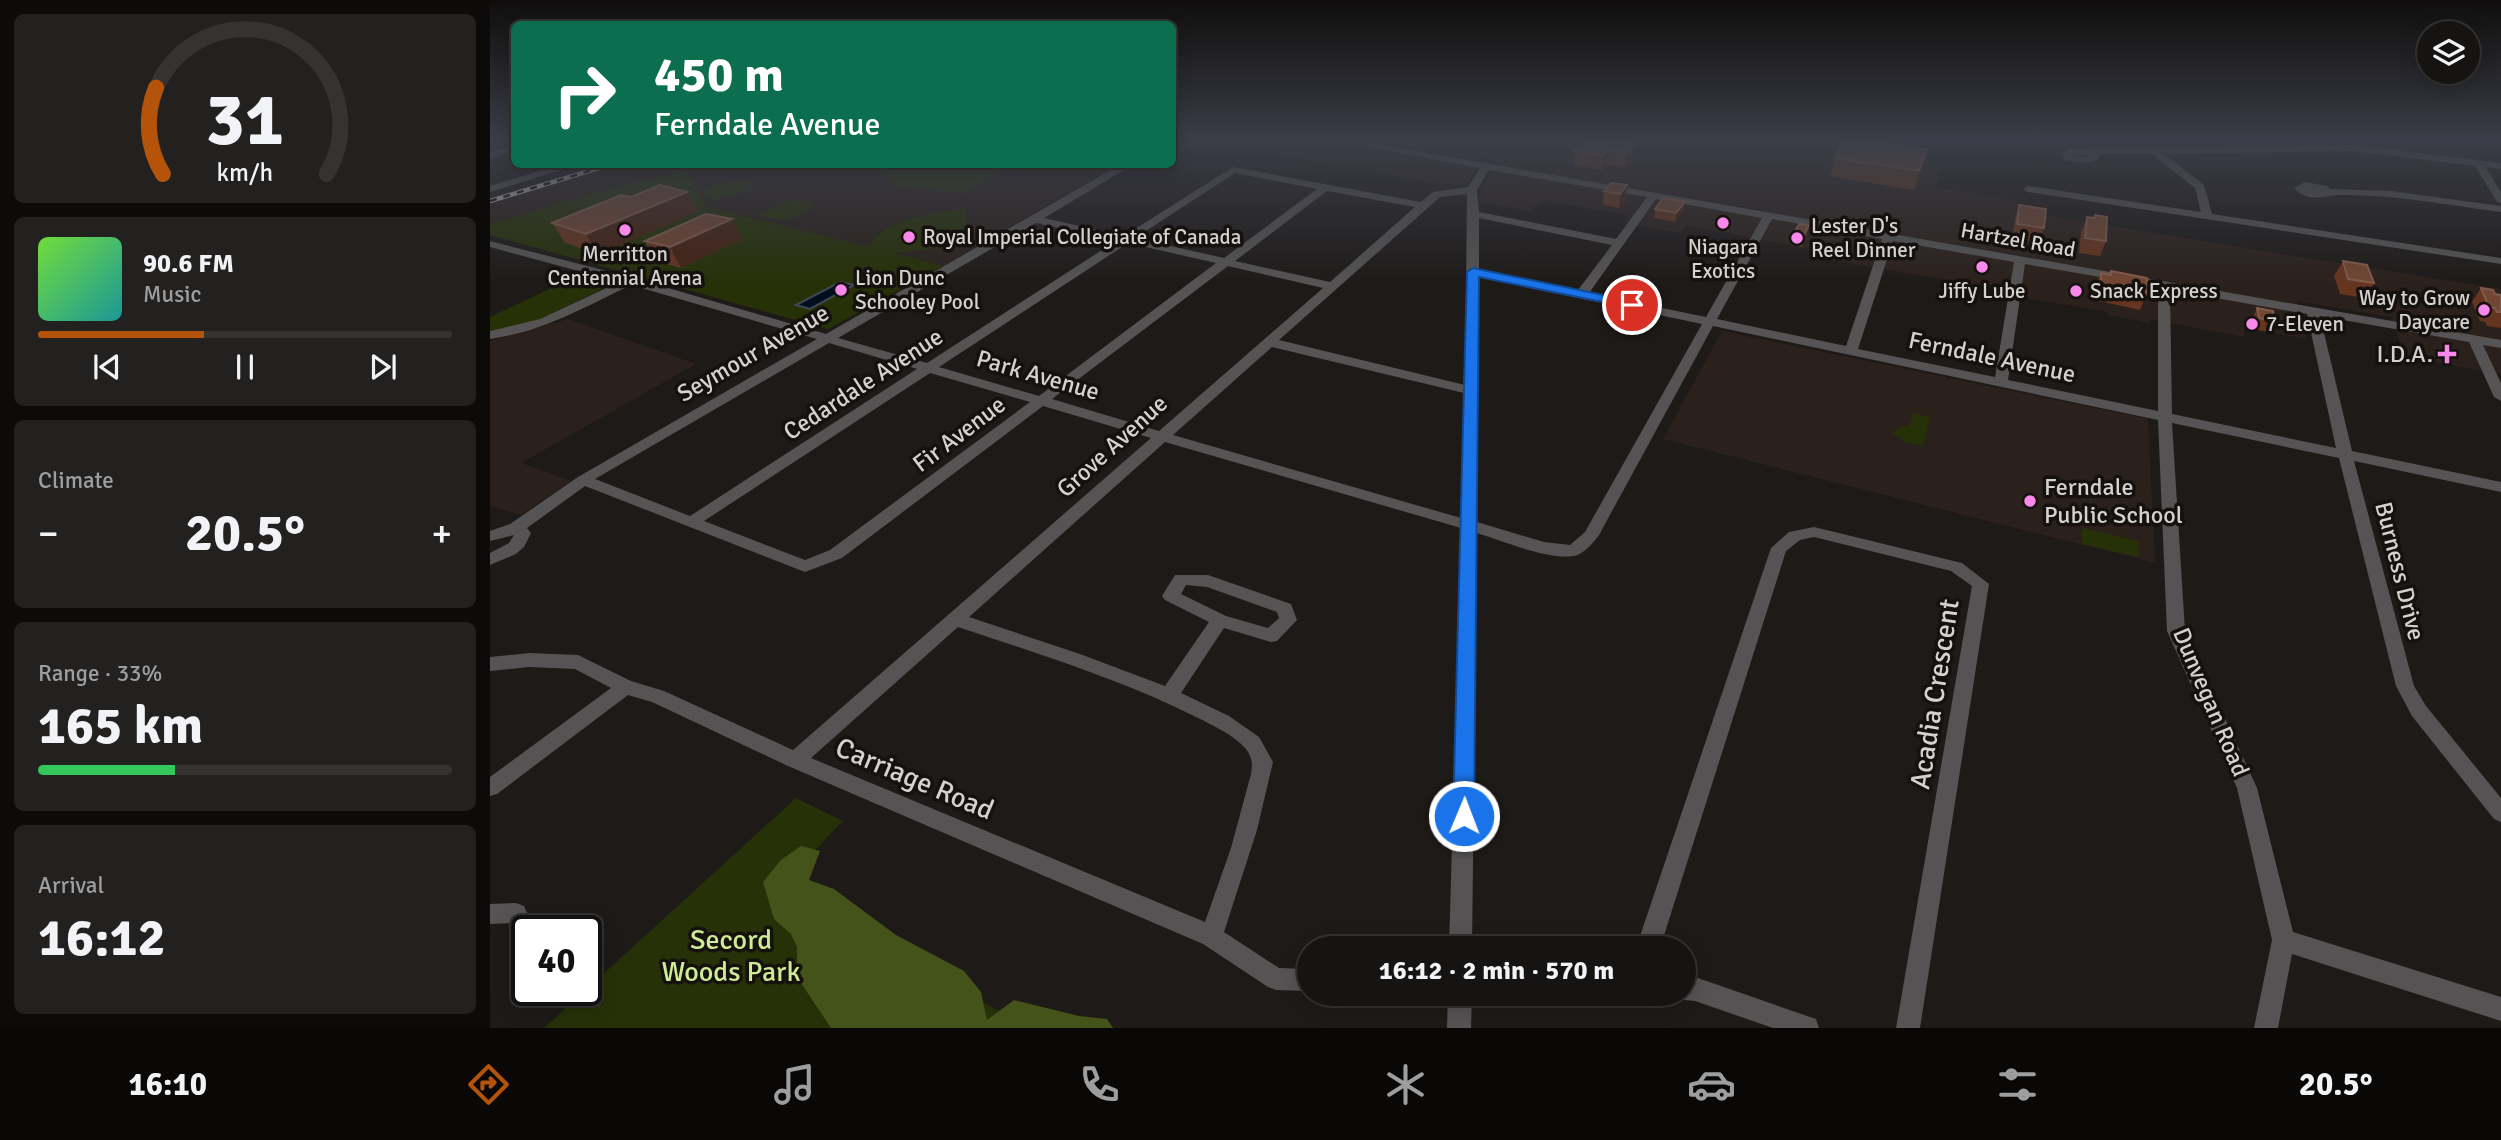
<!DOCTYPE html>
<html lang="en">
<head>
<meta charset="utf-8">
<style>
  :root { --surface:#161412; --page:#232120; --text:#f1f3f6; --muted:#9e9e9f; --line:#353332; --accent:#b45309 }
  body { margin:0; font-family:Signika,sans-serif; background:var(--page); color:var(--text); height:100vh; display:flex; flex-direction:column; font-size:26px; white-space:nowrap }
  * { box-sizing:border-box; margin:0 }
  p { font-size:23px; color:var(--muted) }
  .icon { flex:none; width:38px; height:38px; fill:none; stroke:currentColor; stroke-width:2; stroke-linecap:round; stroke-linejoin:round }
  .map { position:relative; flex:1; overflow:hidden }
  .drawer { display:flex; flex-direction:column; gap:14px; padding:14px; background:#0c0b0a; width:490px }
  .drawer>* { flex:none }
  .banner { position:absolute; left:21px; top:21px; width:665px; height:147px; border-radius:10px; box-shadow:0 4px 18px #0003,0 0 0 2px var(--line); background:#0b6e4f; color:#fff; overflow:hidden }
  .controls { position:absolute; left:1927px; top:21px; display:grid; gap:14px }
  .controls a { display:grid; place-items:center; width:63px; height:63px; border-radius:50%; background:var(--surface); box-shadow:0 4px 18px #0003,0 0 0 2px var(--line); font-size:35px }
  .speed { position:absolute; left:21px; top:915px; display:flex; gap:14px; font-size:35px; font-weight:700; text-align:center }
  .speed>* { display:grid; place-content:center; width:91px; height:91px; border-radius:50%; background:var(--surface); box-shadow:0 4px 18px #0003,0 0 0 2px var(--line); line-height:1 }
  .speed .limit { border:4px solid #111; border-radius:10px; background:#fff; color:#111 }
  .pin { position:absolute; display:grid; place-items:center; width:60px; height:60px; color:#fff; margin:-30px; border:4px solid #fff; border-radius:50%; box-shadow:0 2px 7px #0007 }
  .me { position:absolute; width:77px; margin:-38px; rotate:1deg; stroke-linejoin:round; filter:drop-shadow(0 0 5px #0008) }
  .turn { display:flex; align-items:center; gap:24px; height:147px; padding:0 28px; font-size:32px }
  .turn .icon { width:91px; height:91px; stroke-width:2.5 }
  .turn b { display:block; font-size:49px; line-height:60px }
  .big { font-size:52px; font-weight:700; line-height:1.1 }
  .drawer .tile { flex:1; display:flex; flex-direction:column; justify-content:center; gap:10px; min-width:0; padding:0 24px; border-radius:10px; background:var(--page) }
  .drawer .dial { align-items:center; gap:0 }
  .dial svg { height:182px; overflow:visible; fill:none; stroke:var(--line); stroke-width:7; stroke-linecap:round; text-anchor:middle }
  .dial text { fill:var(--text); stroke:none }
  .song { display:flex; align-items:center; gap:21px }
  .cover { width:84px; height:84px; border-radius:10px; background:linear-gradient(135deg,hsl(100 70% 55%),hsl(180 70% 35%)) }
  .played { height:7px; border-radius:4px; background:linear-gradient(90deg,var(--accent) 40%,var(--line) 40%) }
  .keys { display:flex; justify-content:space-around; direction:ltr }
  .heat { display:flex; justify-content:space-between; align-items:center; font-size:38px; direction:ltr }
  .charge { height:10px; border-radius:5px; background:linear-gradient(90deg,#34c759 33%,var(--line) 0) }
  .trip { position:absolute; left:807px; top:936px; width:399px; height:70px; border-radius:35px; background:var(--surface); box-shadow:0 4px 18px #0003,0 0 0 2px var(--line); font-weight:700; line-height:70px; text-align:center }
  .tabs { display:flex; height:112px; justify-content:space-around; align-items:center; background:#090807; color:var(--muted) }
  .tabs .icon { width:49px; height:49px }
  .tabs .selected { color:var(--accent) }
  .tabs b { font-size:32px; color:var(--text) }
  main { display:flex; flex:1; min-height:0 }
  .map>svg:first-child { display:block }
  .built { fill:#2b211c }
  .green { fill:#263108 }
  .forest { fill:#435319 }
  .water { fill:#000e20; stroke:#404854; stroke-width:2 }
  .lines { fill:none; stroke-linecap:round; stroke-linejoin:round }
  .minor { fill:#555353; fill-rule:evenodd }
  .rail-casing { stroke:#bfbcba; stroke-width:4.5 }
  .rail { stroke:#15110f; stroke-width:2.5; stroke-dasharray:7; stroke-linecap:butt }
  .wall { fill:#65351f }
  .shaded-wall { fill:#442314 }
  .building { fill:#714632; stroke:#815b4b; stroke-width:2 }
  .route { fill:#1a73e8; stroke:#114b97; stroke-width:2 }
  .poi-dot { fill:#f888ea; stroke:#15110f; stroke-width:2.5 }
  .labels { text-anchor:middle; stroke-width:7; stroke-linejoin:round; paint-order:stroke }
  .far-poi-label { font-size:21px; fill:#d4d1cf; stroke:#15110f; text-anchor:start }
  .far-street-label { font-size:21px; fill:#d4d1cf; stroke:#15110f }
  .street-label { font-size:24px; fill:#d4d1cf; stroke:#15110f }
  .poi-label { font-size:24px; fill:#d4d1cf; stroke:#15110f; text-anchor:end }
  .near-street-label { font-size:28px; fill:#d4d1cf; stroke:#15110f }
  .near-park-label { font-size:28px; fill:#cfeb95; stroke:#15110f }
</style>
</head>
<body>
<main>
<section class="drawer">
<div class="tile dial"><svg viewBox="0 0 100 80">
<path d="M14 69A42 42 0 1 1 86 69"/>
<path d="M14 69A42 42 0 0 1 11 31" stroke="#b45309"/>
<text x="50" y="56" font-size="32" font-weight="700">31</text>
<text x="50" y="72" font-size="11">km/h</text>
</svg></div>
<div class="tile">
<div class="song"><i class="cover"></i><div><b>90.6 FM</b><p>Music</p></div></div>
<div class="played"></div>
<div class="keys"><svg class="icon" aria-label="previous" viewBox="0 0 24 24"><path d="M18 5L8 12l10 7zM5 5v14"/></svg><svg class="icon" aria-label="pause" viewBox="0 0 24 24"><path d="M8 5v14M16 5v14"/></svg><svg class="icon" aria-label="next" viewBox="0 0 24 24"><path d="M6 5l10 7-10 7zM19 5v14"/></svg></div>
</div>
<div class="tile"><p>Climate</p>
<div class="heat"><a>−</a><b class="big">20.5°</b><a>+</a></div>
</div>
<div class="tile"><p>Range · 33%</p><b class="big">165 km</b><div class="charge"></div></div>
<div class="tile"><p>Arrival</p><b class="big">16:12</b></div>
</section>
<div class="map">
<svg width="2011" height="1028" viewBox="0 0 2011 1028">
  <rect width="100%" height="100%" fill="#1e1a18"/>
  <path class="built" d="M694 141 1374 143 1379 157 1450 169 1446 188 1527 200 1526 211 2011 289V374L1914 357 1902 317 1807 301 1817 339 1754 328V337L1659 319V323L1618 315V312L1534 298V293L1328 258 1329 251 1196 225 1190 233 1133 223 1139 215 1054 201 1039 211 991 203 990 192 1002 174 1008 173V161L986 157V169L977 185 949 184 740 145 733 148Z
    M128 165H626L453 266 217 207 198 170 114 190 0 224V203Z
    M78 319 206 364 31 463 82 481 30 515 0 506V341Z
    M1232 331 1658 419 1665 563 1173 439Z"/>
  <path class="green" d="M394 165V164L522 165 476 193 410 187 389 171Z
    M198 170 217 207 379 247C392 219 447 212 475 208L478 240 468 246 405 253 453 266 338 329 0 235V224L114 190Z
    M243 181 244 183 257 181 262 188 243 197 222 200 220 196 216 197 215 188Z
    M303 200 321 203 323 208 297 221 265 216Z
    M83 278 116 287 46 321 0 331V317Z
    M1423 413 1440 417 1433 446 1415 442 1403 433 1412 426 1419 427Z
    M1592 528 1648 541 1649 557 1592 544Z
    M306 798 353 821 282 894 543 1028H54Z"/>
  <path class="forest" d="M311 846 330 851 319 880 344 889 406 935 474 971 491 992 497 1020 524 1000 589 1016 617 1019 623 1028H341L307 977V947L301 934 284 919 273 882 291 860Z"/>
  <path class="water" d="M350 282 364 285 320 309 306 305Z"/>
  <g class="lines">
    <path class="minor" d="M848 141H868L2011 340V348L1993 345 2011 383V401L2004 397 1979 342 1830 316 1862 451 2011 482V492L1864 461 1924 686 1936 706 2011 798V822L2004 819 1922 716 1906 686 1849 458 1682 423 1695 631 1767 788 1803 932 2011 997V1021L1802 954 1788 1028H1764L1782 940 1747 788 1677 631 1668 420 1223 326 1109 535C1104 542 1093 555 1084 556 1057 560 1013 541 987 533L982 948H959L971 528 675 442 479 617 590 654 675 686 719 622 675 600 672 596 685 575H718L801 604 807 620 787 641 781 642 734 628 691 693 739 716 769 737 783 762 767 830 734 932 789 968 819 969V991L786 990 778 987 713 944 298 766 162 702 138 695 7 794 0 796V777L121 688 85 669 39 667 0 671V657L39 653 88 655 141 681 174 691 303 750 661 438 553 406 352 558 315 572 95 486 37 528 41 533 34 547 26 554 0 565V553L19 543 24 535 0 541V531L20 524 88 477 327 339 141 285C95 307 52 332 0 339V331L50 319 129 282 0 247V241L144 278 336 334 631 164H644L554 218 634 236 743 167 931 202 943 192 978 187 990 168ZM999 170 1157 197 1126 239 989 212 987 190ZM745 173 827 189 734 258 645 238ZM837 191 925 207 840 282 745 261ZM977 194 975 385 789 340 950 197ZM1166 199 1272 218 1216 317 1099 293ZM989 218 1122 245 1088 290 989 270ZM1282 219 1392 239 1356 346 1227 319ZM546 223 626 241 437 363 348 338ZM1403 241 1524 262 1505 377 1368 349ZM638 243 726 263 549 396 449 367ZM1535 264 1668 287V411L1518 380ZM738 266 833 288 669 431 562 399ZM989 277 1212 324 1095 532 1080 545 1054 542 987 522ZM1680 290 1817 314 1846 448 1682 414ZM339 343 427 369 200 516 105 479ZM782 347 974 393 971 518 683 435ZM440 373 540 402 340 550 315 560 214 521ZM696 585 717 587 787 612 789 618 778 628 736 616 691 594ZM468 627C548 654 630 679 706 717 722 725 744 735 756 749 762 757 763 764 761 774L741 848 715 922 321 758Z
      M24 145V151L0 159V153Z
      M1862 145 2011 163V169L1995 167 2011 192V203L2007 202 1985 166 1862 151 1674 154 1714 185 1722 214 2011 258V264L1538 192 1533 189 1538 186 1711 212 1705 188 1662 154H1611L1607 160 1593 163 1575 160 1572 154 1579 149ZM1582 155H1601L1593 157Z
      M73 164H90L0 192V186Z
      M1815 182 1837 186 1840 189 1901 191 2011 206V212C1958 205 1903 194 1849 195 1832 196 1818 203 1804 188Z
      M1324 527 1472 563 1499 584 1430 1028H1406L1482 586 1461 571 1324 537 1310 540 1296 551 1170 948H1146L1281 548 1299 532Z
      M26 903 34 906 37 913 34 920 26 923 0 924V904Z
      M1194 976 1205 977 1317 1016 1326 1019 1329 1028H1283L1205 1001 1194 1000 1185 994H1194Z
      M958 994H982L981 1028H957Z"/>
    <defs>
      <path id="rail" d="M0 201 122 164"/>
    </defs>
    <use href="#rail" class="rail-casing"/>
    <use href="#rail" class="rail"/>
  </g>
  <path class="wall" d="M1023 141H1056L1051 145Z
    M1105 142H1146L1145 155 1135 167 1117 164 1112 170 1084 165V151Z
    M1344 158 1432 168 1424 190 1340 176Z
    M1137 185 1136 200 1129 208 1113 205 1114 191Z
    M197 192 207 211 117 251 107 254 74 242 62 223 141 197Z
    M1195 202 1193 211 1185 222 1164 218 1165 209Z
    M1529 205 1554 228 1549 243 1522 239 1525 219Z
    M1605 215 1616 241 1610 256 1589 253 1591 232 1597 217 1604 218Z
    M242 219 252 239 191 268 166 261 155 241Z
    M1303 235H1317L1312 247 1301 245Z
    M1853 261 1884 283 1875 298 1850 294 1844 276Z
    M1621 271 1656 295 1650 310 1605 300V287L1611 273 1620 274Z
    M1991 288 2005 294 2011 295V328L1997 326 1995 322 1990 321 1982 302Z
    M1767 308 1785 321 1779 332 1763 329 1762 319Z"/>
  <path class="shaded-wall" d="M1146 142 1145 155 1135 167 1136 153Z
    M1118 150 1117 164 1112 170 1113 156Z
    M1437 150 1432 168 1424 190 1429 171Z
    M1137 185 1136 200 1129 208 1130 194Z
    M197 192 207 211 117 251 107 254 96 234Z
    M1195 202 1193 211 1185 222 1186 213Z
    M242 219 252 239 191 268 180 247Z
    M1319 225 1317 235 1312 247 1313 237Z"/>
  <path class="building" d="M1094 141H1141L1146 142 1136 153 1118 150 1113 156 1084 151Z
    M1353 141H1387L1437 150 1429 171 1344 158Z
    M1121 183 1137 185 1130 194 1114 191Z
    M170 185 197 192 96 234 62 223 131 195 141 197Z
    M1173 198 1195 202 1186 213 1165 209Z
    M1529 205 1556 209 1554 228 1527 224Z
    M216 214 242 219 180 247 155 241Z
    M1605 215 1617 217 1616 241 1595 238 1597 217 1605 218Z
    M1309 224 1319 225 1313 237 1303 235Z
    M1853 261 1877 265 1884 283 1858 279Z
    M1621 271 1657 278 1656 295 1611 286V273L1621 275Z
    M1991 288 2003 290 2005 294 2011 295V312H2007L2005 308 1999 307Z
    M1767 308 1783 311 1785 321 1769 318Z"/>
  <linearGradient id="sky" x2="0" y2="1"><stop stop-color="#100e0d"/><stop offset="0.49" stop-color="#3b3e48"/><stop offset="1" stop-color="#3b3e48" stop-opacity="0"/></linearGradient>
  <rect width="2011" height="285" fill="url(#sky)"/>
  <path class="route" d="M983 268 1142 301 1148 305 1142 308 989 277 984 816 981 823 974 825 966 823 963 816 977 272Z"/>
  <g class="poi-dot">
    <circle cx="1233" cy="223" r="7"/>
    <circle cx="135" cy="230" r="7"/>
    <circle cx="419" cy="237" r="7"/>
    <circle cx="1307" cy="238" r="7"/>
    <circle cx="1492" cy="267" r="7"/>
    <circle cx="351" cy="290" r="7"/>
    <circle cx="1586" cy="291" r="7"/>
    <circle cx="1994" cy="310" r="7"/>
    <circle cx="1762" cy="324" r="7"/>
    <path d="M1953.5 343.5h7v7h7v7h-7v7h-7v-7h-7v-7h7z"/>
    <circle cx="1540" cy="501" r="7"/>
  </g>
  <g class="labels">
    <g class="far-poi-label">
      <text x="1321" y="233">Lester D's<tspan x="1321" dy="24">Reel Dinner</tspan></text>
      <text x="433" y="244">Royal Imperial Collegiate of Canada</text>
      <text x="1233" y="254" text-anchor="middle">Niagara<tspan x="1233" dy="24">Exotics</tspan></text>
      <text x="135" y="261" text-anchor="middle">Merritton<tspan x="135" dy="24">Centennial Arena</tspan></text>
      <text x="365" y="285">Lion Dunc<tspan x="365" dy="24">Schooley Pool</tspan></text>
      <text x="1492" y="298" text-anchor="middle">Jiffy Lube</text>
      <text x="1600" y="298">Snack Express</text>
      <text x="1980" y="305" text-anchor="end">Way to Grow<tspan x="1980" dy="24">Daycare</tspan></text>
      <text x="1776" y="331">7-Eleven</text>
    </g>
    <g class="far-street-label">
      <text transform="translate(1528 240) rotate(10)" y="7">Hartzel Road</text>
    </g>
    <g class="street-label">
      <text transform="translate(263 353) rotate(-30)" y="8">Seymour Avenue</text>
      <text transform="translate(1502 357) rotate(12)" y="8">Ferndale Avenue</text>
      <text transform="translate(548 375) rotate(16)" y="8">Park Avenue</text>
      <text transform="translate(373 384) rotate(-33)" y="8">Cedardale Avenue</text>
      <text transform="translate(469 434) rotate(-37)" y="8">Fir Avenue</text>
      <text transform="translate(622 446) rotate(-42)" y="8">Grove Avenue</text>
      <text transform="translate(1910 571) rotate(76)" y="8">Burness Drive</text>
      <text transform="translate(1721 702) rotate(67)" y="8">Dunvegan Road</text>
    </g>
    <g class="poi-label">
      <text x="1943" y="362">I.D.A.</text>
      <text x="1554" y="495" text-anchor="start">Ferndale<tspan x="1554" dy="28">Public School</tspan></text>
    </g>
    <g class="near-street-label">
      <text transform="translate(1444 694) rotate(-81)" y="10">Acadia Crescent</text>
      <text transform="translate(425 778) rotate(23)" y="10">Carriage Road</text>
    </g>
    <g class="near-park-label">
      <text x="241" y="949">Secord<tspan x="241" dy="32">Woods Park</tspan></text>
    </g>
  </g>
</svg>
<div class="controls">
<a><svg class="icon" aria-label="layers" viewBox="0 0 24 24"><path d="M12 4l9 5-9 5-9-5zM3 14l9 5 9-5"/></svg></a>
</div>
<div class="speed"><div class="limit">40</div></div>
<div class="pin" style="left:1142px;top:305px;background:#d93025"><svg class="icon" aria-label="arrive" viewBox="0 0 24 24"><path d="M6 21V4h12l-3 4 3 4H6"/></svg></div>
<svg class="me" style="left:974px;top:816px" viewBox="-20 -20 40 40"><circle r="17" fill="#1a73e8" stroke="#fff" stroke-width="3"/><path d="M0-11L8 9 0 5-8 9z" fill="#fff"/></svg>
<div class="trip">16:12 · 2 min · 570 m</div>
<div class="banner">
<div class="turn"><svg class="icon" aria-label="right" viewBox="0 0 24 24"><path d="M7 20v-9h11M14 6l5 5-5 5"/></svg><div><b>450 m</b>Ferndale Avenue</div></div>
</div>
</div>
</main>
<nav class="tabs">
<b>16:10</b>
<svg class="icon selected" aria-label="directions" viewBox="0 0 24 24"><path d="M12 3l9 9-9 9-9-9zM9 14v-3h6M13 9l2 2-2 2"/></svg>
<svg class="icon" aria-label="music" viewBox="0 0 24 24"><path d="M9 18V5l10-2v13"/><circle cx="6" cy="18" r="3"/><circle cx="16" cy="16" r="3"/></svg>
<svg class="icon" aria-label="phone" viewBox="0 0 24 24"><path d="M5 4h4l2 5-3 2q2 4 5 5l2-3 5 2v4C11 20 4 13 5 4z"/></svg>
<svg class="icon" aria-label="climate" viewBox="0 0 24 24"><path d="M12 3v18M4 7l16 10M4 17L20 7"/></svg>
<svg class="icon" aria-label="car" viewBox="0 0 24 24"><path d="M5 17H2v-5l4-1 3-4h7l3 4 3 1v5h-3M9 17h6M6 11h13"/><circle cx="7" cy="17" r="2"/><circle cx="17" cy="17" r="2"/></svg>
<svg class="icon" aria-label="filters" viewBox="0 0 24 24"><path d="M4 7h16M4 17h16"/><circle cx="9" cy="7" r="2"/><circle cx="15" cy="17" r="2"/></svg>
<b>20.5°</b>
</nav>
</body>
</html>
